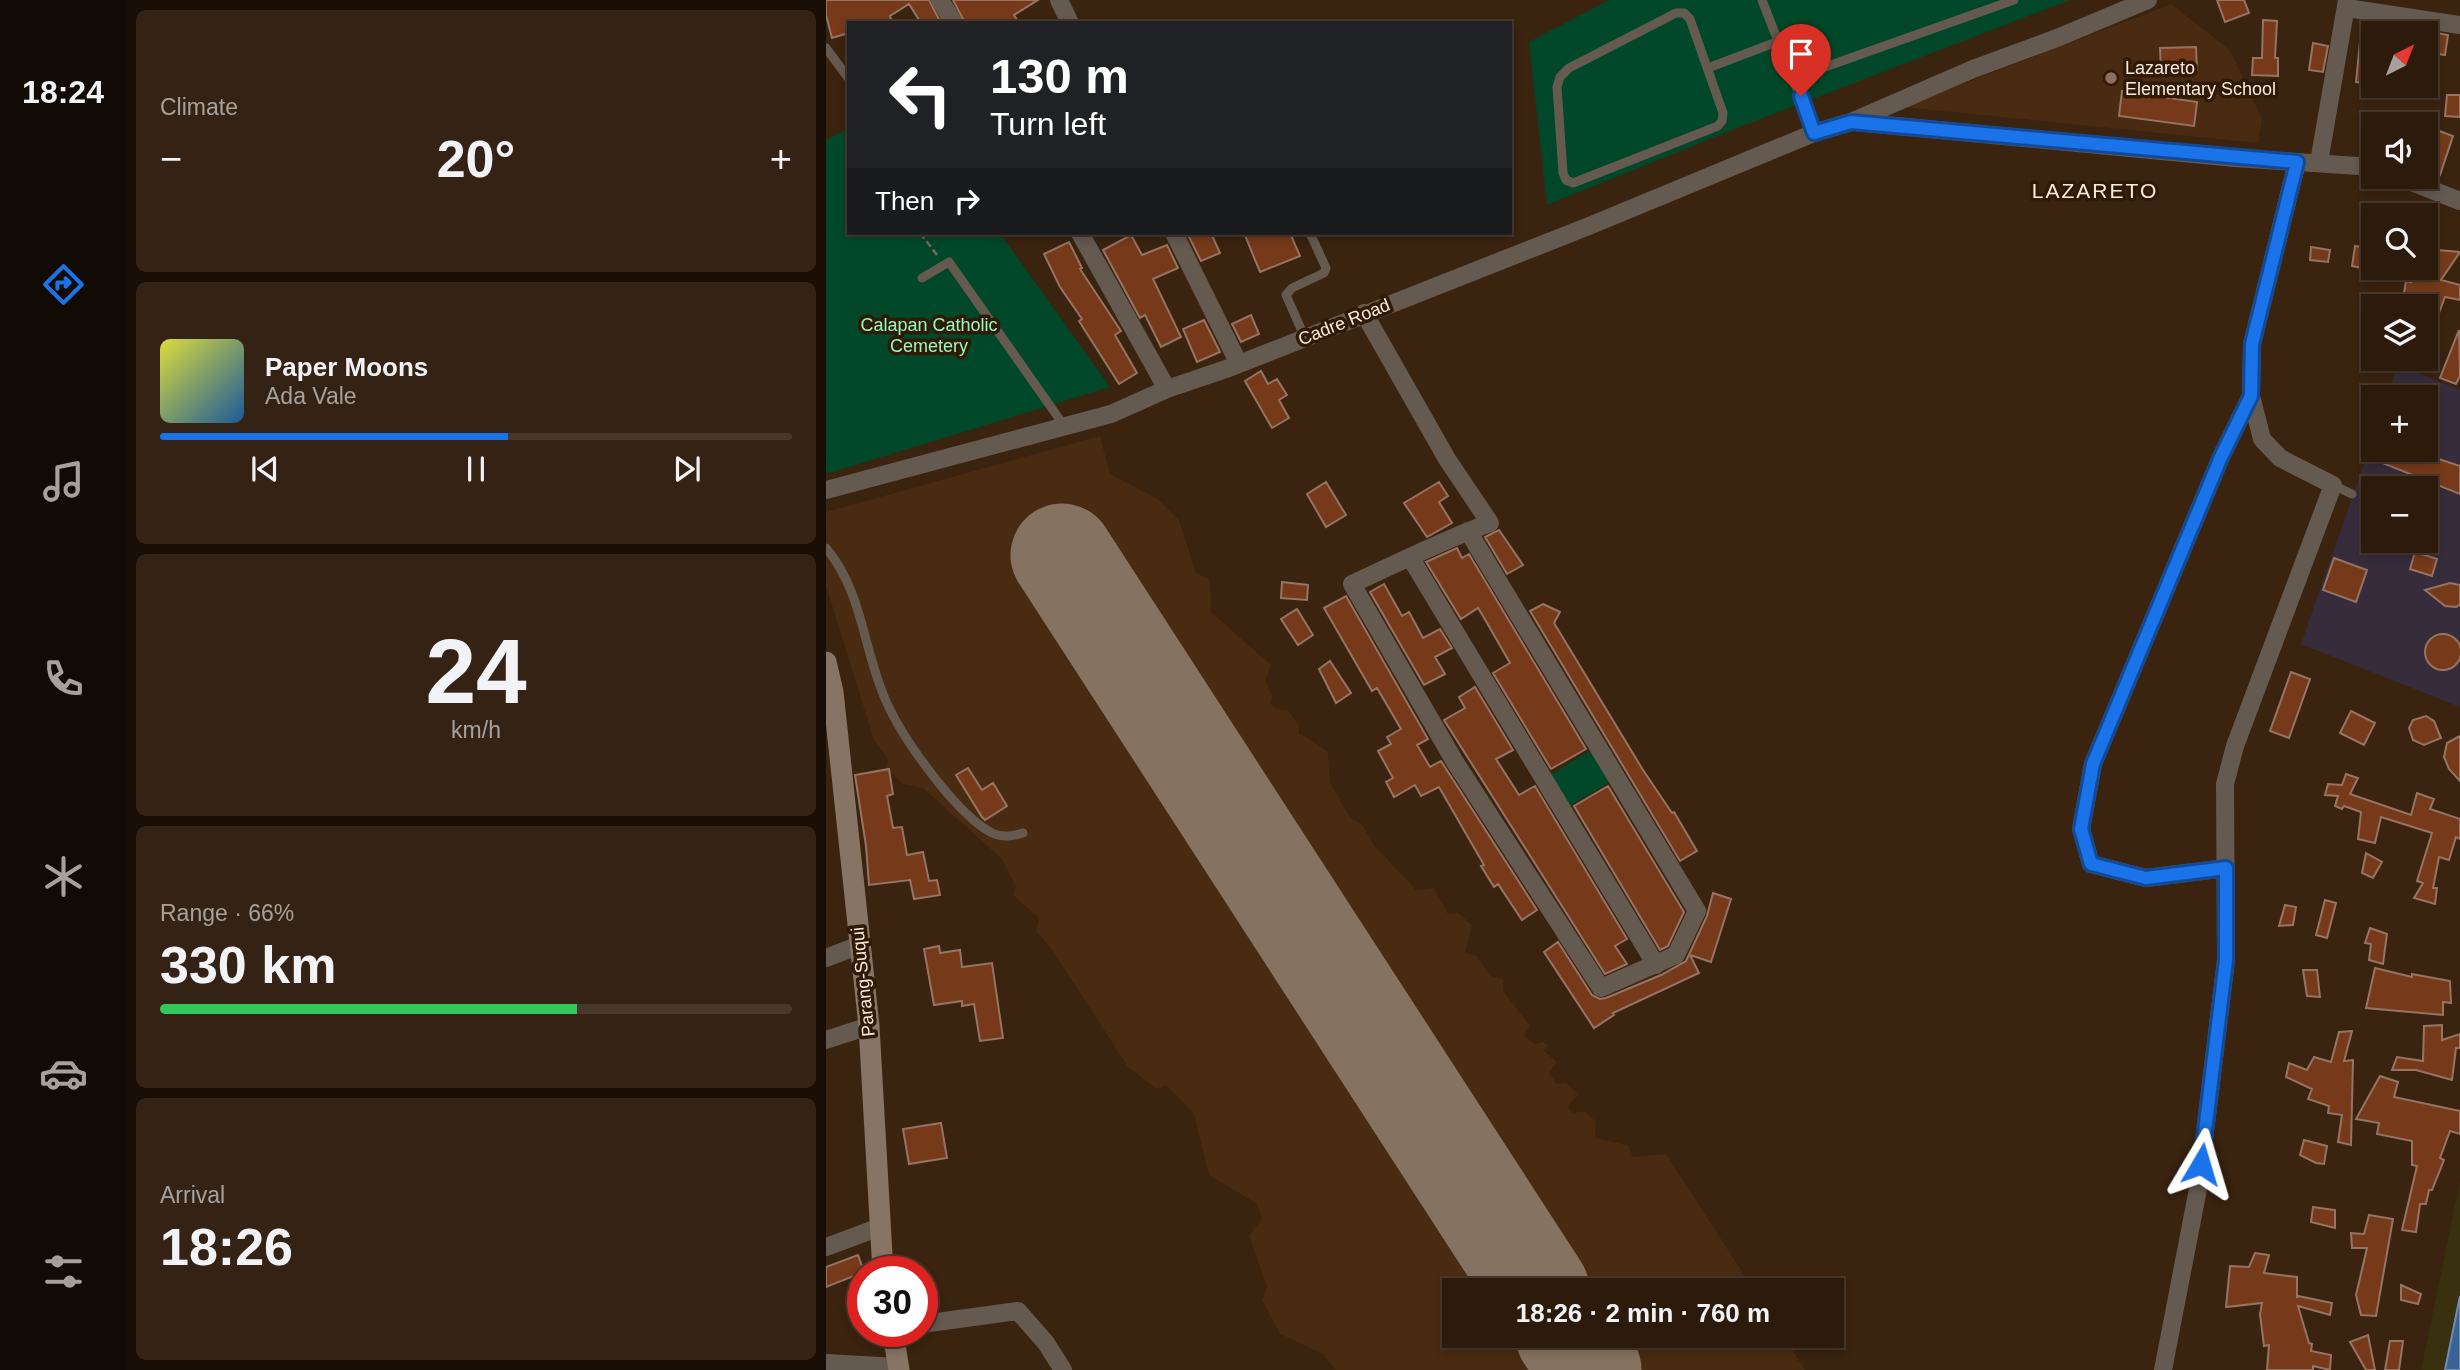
<!DOCTYPE html>
<html lang="en">
<head>
<meta charset="utf-8">
<style>
  :root { --surface:#2c1a0b; --page:#342314; --text:#f1f3f6; --muted:#a6a19d; --line:#48382c; --accent:#1a73e8 }
  body { margin:0; font-family:Arial,sans-serif; background:var(--page); color:var(--text); height:100vh; display:flex; flex-direction:column; font-size:26px; white-space:nowrap }
  * { box-sizing:border-box; margin:0 }
  p { font-size:23px; color:var(--muted) }
  .icon { flex:none; width:38px; height:38px; fill:none; stroke:currentColor; stroke-width:2; stroke-linecap:round; stroke-linejoin:round }
  .map { position:relative; flex:1; overflow:hidden }
  .drawer { display:flex; flex-direction:column; gap:10px; padding:10px; background:#180e06; width:700px }
  .drawer>* { flex:none }
  .guide { position:absolute; left:21px; top:21px; width:665px; height:214px; border-radius:0px; box-shadow:0 4px 10px #0003,0 0 0 2px var(--line); background:#202124; color:#fff; overflow:hidden }
  .needle { width:46px; rotate:42deg }
  .buttons { position:absolute; left:1535px; top:21px; display:grid; gap:14px }
  .buttons a { display:grid; place-items:center; width:77px; height:77px; border-radius:0px; background:var(--surface); box-shadow:0 4px 10px #0003,0 0 0 2px var(--line); font-size:35px }
  .speed { position:absolute; left:21px; top:1256px; display:flex; gap:14px; font-size:35px; font-weight:700; text-align:center }
  .speed>* { display:grid; place-content:center; width:91px; height:91px; border-radius:50%; background:var(--surface); box-shadow:0 4px 10px #0003,0 0 0 2px var(--line); line-height:1 }
  .speed .limit { border:10px solid #d22; background:#fff; color:#111 }
  .pin { position:absolute; display:grid; place-items:center; width:60px; height:60px; color:#fff; margin:-72px -30px; border-radius:50% 50% 50% 0; rotate:-45deg; box-shadow:0 0 7px #0007 }
  .pin .icon { rotate:45deg }
  .me { position:absolute; width:77px; margin:-38px; rotate:7deg; stroke-linejoin:round; filter:drop-shadow(0 0 5px #0008) }
  .turn { display:flex; align-items:center; gap:24px; height:147px; padding:0 28px; font-size:32px }
  .turn .icon { width:91px; height:91px; stroke-width:2.5 }
  .turn b { display:block; font-size:49px; line-height:60px }
  .then { display:flex; align-items:center; height:66px; padding:0 28px; background:#0003; gap:14px; font-size:26px }
  .big { font-size:52px; font-weight:800; line-height:1.1 }
  .drawer .widget { flex:1; display:flex; flex-direction:column; justify-content:center; gap:10px; min-width:0; padding:0 24px; border-radius:10px; background:var(--page) }
  .drawer .dial { align-items:center; gap:0 }
  .dial b { font-size:91px; line-height:1 }
  .song { display:flex; align-items:center; gap:21px }
  .cover { width:84px; height:84px; border-radius:10px; background:linear-gradient(135deg,hsl(60 70% 55%),hsl(210 70% 35%)) }
  .played { height:7px; border-radius:4px; background:linear-gradient(90deg,var(--accent) 55%,var(--line) 55%) }
  .keys { display:flex; justify-content:space-around; direction:ltr }
  .heat { display:flex; justify-content:space-between; align-items:center; font-size:38px; direction:ltr }
  .charge { height:10px; border-radius:5px; background:linear-gradient(90deg,#34c759 66%,var(--line) 0) }
  .trip { position:absolute; left:616px; top:1278px; width:402px; height:70px; border-radius:0px; background:var(--surface); box-shadow:0 4px 10px #0003,0 0 0 2px var(--line); font-weight:800; line-height:70px; text-align:center }
  main { display:flex; flex:1; min-height:0 }
  .menu { display:flex; flex-direction:column; width:126px; justify-content:space-around; align-items:center; background:#120a04; color:var(--muted) }
  .menu .icon { width:49px; height:49px }
  .menu .current { color:var(--accent) }
  .menu b { font-size:32px; color:var(--text) }
  .map>svg:first-child { display:block }
  .built { fill:#482b10 }
  .industrial { fill:#362c3c; fill-rule:evenodd }
  .green { fill:#004829 }
  .sand { fill:#393010 }
  .water { fill:#396396; stroke:#738cac; stroke-width:2 }
  .lines { fill:none; stroke-linecap:round; stroke-linejoin:round }
  .runway { stroke:#867260; stroke-width:103 }
  .building { fill:#763a1a; stroke:#957464; stroke-width:2 }
  .path { stroke:#7a6554; stroke-width:2.5; stroke-dasharray:7 3.5; stroke-linecap:butt }
  .lane { stroke:#655a50; stroke-width:9 }
  .street { stroke:#655a50; stroke-width:18 }
  .secondary { stroke:#877465; stroke-width:21 }
  .route-casing { stroke:#114b97; stroke-width:18 }
  .route { stroke:#1a73e8; stroke-width:12 }
  .education-dot { fill:#8d6e63; stroke:#301905; stroke-width:2.5 }
  .labels { text-anchor:middle; stroke-width:7; stroke-linejoin:round; paint-order:stroke }
  .poi-label { font-size:18px; fill:#faeade; stroke:#301905; text-anchor:start }
  .street-label { font-size:18px; fill:#faeade; stroke:#301905 }
  .park-label { font-size:18px; fill:#94f8bf; stroke:#301905 }
  .quarter-label { font-size:21px; letter-spacing:2px; fill:#faeade; stroke:#301905 }
</style>
</head>
<body>
<main>
<nav class="menu">
<b>18:24</b>
<svg class="icon current" aria-label="directions" viewBox="0 0 24 24"><path d="M12 3l9 9-9 9-9-9zM9 14v-3h6M13 9l2 2-2 2"/></svg>
<svg class="icon" aria-label="music" viewBox="0 0 24 24"><path d="M9 18V5l10-2v13"/><circle cx="6" cy="18" r="3"/><circle cx="16" cy="16" r="3"/></svg>
<svg class="icon" aria-label="phone" viewBox="0 0 24 24"><path d="M5 4h4l2 5-3 2q2 4 5 5l2-3 5 2v4C11 20 4 13 5 4z"/></svg>
<svg class="icon" aria-label="climate" viewBox="0 0 24 24"><path d="M12 3v18M4 7l16 10M4 17L20 7"/></svg>
<svg class="icon" aria-label="car" viewBox="0 0 24 24"><path d="M5 17H2v-5l4-1 3-4h7l3 4 3 1v5h-3M9 17h6M6 11h13"/><circle cx="7" cy="17" r="2"/><circle cx="17" cy="17" r="2"/></svg>
<svg class="icon" aria-label="filters" viewBox="0 0 24 24"><path d="M4 7h16M4 17h16"/><circle cx="9" cy="7" r="2"/><circle cx="15" cy="17" r="2"/></svg>
</nav>
<section class="drawer">
<div class="widget"><p>Climate</p>
<div class="heat"><a>−</a><b class="big">20°</b><a>+</a></div>
</div>
<div class="widget">
<div class="song"><i class="cover"></i><div><b>Paper Moons</b><p>Ada Vale</p></div></div>
<div class="played"></div>
<div class="keys"><svg class="icon" aria-label="previous" viewBox="0 0 24 24"><path d="M18 5L8 12l10 7zM5 5v14"/></svg><svg class="icon" aria-label="pause" viewBox="0 0 24 24"><path d="M8 5v14M16 5v14"/></svg><svg class="icon" aria-label="next" viewBox="0 0 24 24"><path d="M6 5l10 7-10 7zM19 5v14"/></svg></div>
</div>
<div class="widget dial"><b>24</b><p>km/h</p></div>
<div class="widget"><p>Range · 66%</p><b class="big">330 km</b><div class="charge"></div></div>
<div class="widget"><p>Arrival</p><b class="big">18:26</b></div>
</section>
<div class="map">
<svg width="1634" height="1370" viewBox="0 0 1634 1370">
  <rect width="100%" height="100%" fill="#3a230f"/>
  <path class="built" d="M1345 4 1404 50 1436 119 1432 143 1077 107Z
    M274 436 284 474 332 499 353 520 370 573 384 580 385 612 445 665 439 681 447 697 444 703 451 709 462 710 473 726V733L502 752 504 783 524 817 536 824 548 845 590 890 608 888 622 914 632 913 646 925 639 953 651 956 664 976 677 979V991L704 1026 698 1036 709 1044 717 1042 723 1046 717 1050 731 1062 723 1073 731 1084 740 1083 752 1094 742 1106 746 1113 759 1111 770 1122 769 1138 802 1145 807 1157 840 1154 928 1290H628V1335H957L979 1370H510L497 1354 454 1334 436 1300 441 1286 423 1236 436 1218 430 1203 383 1175 368 1114 340 1085 331 1089 302 1067 225 948 210 931 213 918 187 895 190 887 176 859 97 788 77 784 60 768 62 759 48 740 0 586V512Z"/>
  <path class="industrial" d="M1572 365 1634 390V707L1475 644 1547 438V450H1600V397H1561ZM1547 488H1600V541H1547Z"/>
  <path class="green" d="M783 0H1244L911 128 721 205 703 42Z
    M23 128V233H174L284 387 0 474V140Z
    M765 750 784 782 740 808 721 777Z"/>
  <path class="sand" d="M1634 1181V1296L1619 1370H1595Z"/>
  <path class="water" d="M1634 1296V1370H1619Z"/>
  <g class="lines">
    <path class="runway" d="M236 555 712 1290
      M741 1335 764 1370"/>
  </g>
  <path class="building" d="M0 0H103L115 23H95L83 4 64 16 66 23H23V33L6 38 0 15Z
    M127 0H212L188 15 193 23H139Z
    M1391 0H1418L1423 13 1399 22Z
    M1437 20 1451 21 1449 58H1452V76L1426 75 1427 58H1436Z
    M1536 22 1566 26 1565 33H1547V84L1530 82Z
    M1600 31 1622 35 1619 55 1600 52Z
    M1487 43 1502 46 1497 72 1483 70Z
    M1370 47 1371 70 1335 71 1334 48Z
    M1296 91 1371 102 1368 126 1293 116Z
    M1621 95H1634V117L1619 116Z
    M1600 126 1627 136 1614 175 1600 171Z
    M361 233H385L394 253 375 261Z
    M418 233H464L474 256 434 272Z
    M305 235 316 255 341 245 352 268 327 279 355 337 335 347 319 315 314 318 277 250Z
    M243 242 256 268 254 269 295 331 289 335 311 373 293 384 253 321 256 319 234 287 218 254Z
    M1529 246 1543 248 1540 269 1526 266Z
    M1485 247 1504 250 1502 262 1484 260Z
    M1612 250 1634 252 1615 280 1634 285V300L1619 297 1601 345 1600 297 1578 293 1580 281 1585 282 1588 268H1600V262H1611Z
    M425 315 433 334 415 342 406 324Z
    M378 320 394 352 371 362 357 329Z
    M1633 330 1634 376 1630 384 1614 378Z
    M435 371 442 384 451 379 461 395 453 400 463 418 446 428 419 381Z
    M1559 450H1570L1599 462 1601 455 1634 466V494L1554 462Z
    M500 482 520 515 500 527 481 494Z
    M613 482 622 496 613 502 626 523 601 537 578 503Z
    M673 530 697 565 681 574 659 537Z
    M631 548 636 558 643 554 760 749 725 769 667 673 684 663 657 616 652 608 635 619 600 562Z
    M1589 552 1611 559 1606 576 1584 569Z
    M1508 558 1541 570 1530 602 1497 590Z
    M456 582 482 585 481 600 455 598Z
    M1624 583 1634 585V605L1630 607 1619 606 1599 590Z
    M558 584 576 616 583 612 597 638 614 629 626 648 609 657 619 674 598 685 544 592Z
    M520 596 602 739 591 745 604 767 615 761 711 910 696 920 672 884 668 887 655 866 658 865 613 787 595 796 589 785 568 797 560 782 567 778 552 751 565 744 561 737 575 729 551 688 546 691 498 608Z
    M717 604 734 612 728 623 817 770 846 813 848 812 871 851 854 861 704 611Z
    M471 609 487 635 472 645 455 619Z
    M1599 652a18 18 0 1 1 36 0a18 18 0 1 1-36 0Z
    M504 661 525 693 510 703 493 669Z
    M1465 672 1484 679 1463 738 1444 731Z
    M649 687 687 750 670 759 693 795 709 786 801 939 789 946 801 964 779 974 618 720 639 708 633 697Z
    M1525 711 1549 723 1538 745 1514 733Z
    M1600 716 1608 721 1615 738 1598 745 1587 740 1583 728 1587 720Z
    M1634 736V781L1623 769 1618 757 1621 743Z
    M142 768 156 790 167 783 181 806 159 820 156 817 130 775Z
    M63 769 67 794 61 796 67 828 76 827 81 855 97 852 103 881 111 880 114 895 88 899 84 880 43 885 40 846 29 775Z
    M1520 774 1532 778 1524 794 1585 815 1591 793 1608 799 1604 809 1634 819V839L1630 837 1623 860 1613 857 1607 888H1611L1609 904 1588 898 1597 883 1591 881 1606 833 1555 817 1549 843 1532 839 1535 812 1518 806 1516 809 1509 806 1512 796 1499 795 1502 784 1516 785Z
    M782 786 858 912 842 946 834 950 748 806Z
    M1540 853 1556 862 1547 878 1536 873Z
    M887 893 905 899 885 962 864 955 873 973 787 1013 788 1015 768 1028 718 952 732 942 766 995 774 999 780 998 835 975 860 961 881 916Z
    M1499 900 1510 903 1501 938 1490 935Z
    M1459 905 1470 907 1467 925 1453 926Z
    M1544 928 1561 934 1557 964 1543 960 1545 944 1539 943Z
    M113 946 114 953 134 950 136 967 166 963 177 1038 154 1041 148 1004 136 1006V1001L108 1005 98 949Z
    M1549 968 1586 977V974L1624 981 1625 1003 1617 1002V1015L1540 1008Z
    M1477 970H1491L1494 997 1481 996Z
    M1616 1025V1040L1634 1034V1048H1630L1626 1080 1590 1070H1566L1571 1057 1597 1061 1598 1026Z
    M1526 1031 1518 1061 1527 1060 1525 1145 1512 1142 1516 1115 1502 1113 1503 1106 1482 1099 1486 1089 1460 1077 1463 1063 1481 1070 1488 1057 1505 1062 1513 1032Z
    M1554 1076 1572 1082 1568 1097 1634 1111V1134L1624 1131 1614 1158 1618 1160 1606 1190H1603L1600 1204H1594L1590 1232 1576 1230 1591 1166 1586 1165V1141L1551 1134 1553 1123 1530 1119Z
    M115 1123 121 1158 83 1164 77 1129Z
    M1478 1140 1501 1146 1498 1164 1490 1163 1474 1155Z
    M1487 1207 1509 1210V1228L1485 1222Z
    M1543 1215 1567 1219 1550 1316 1535 1315 1530 1295 1541 1248H1526L1525 1233 1538 1234Z
    M1429 1253 1443 1255 1438 1273 1471 1277V1298L1472 1296 1506 1303 1504 1315 1472 1306 1483 1343 1486 1344 1485 1351 1505 1355 1504 1370 1487 1366V1370H1441L1443 1345 1438 1346 1434 1314 1436 1303 1400 1307 1404 1266 1423 1267Z
    M32 1255 38 1272 0 1287V1267Z
    M1575 1285 1595 1294 1592 1304 1575 1300Z
    M1542 1335 1549 1370H1540L1524 1342Z
    M1564 1341H1577L1573 1370H1559Z"/>
  <g class="lines">
    <path class="path" d="M94 233 111 255"/>
    <path class="lane" d="M936 0 988 133
      M850 13H858L864 19 897 113 896 121 892 126 747 183 740 180 737 173 731 87 734 77 743 68Z
      M0 48 23 79
      M882 68 953 41
      M968 78 1188 0
      M96 278 123 262 239 427
      M479 338 460 295 466 288 498 273 500 268 484 233
      M1507 485 1526 494
      M0 548C37 592 37 650 60 701 76 738 130 814 166 833 177 838 187 836 197 833"/>
    <path class="street" d="M114 0 128 23
      M233 0 244 23
      M1521 8 1634 25
      M1028 122 1409 158 1547 167
      M1493 162 1521 0
      M1573 177 1634 201
      M254 233 341 389
      M348 233 413 364
      M538 313 621 459 664 523C617 540 572 563 526 584L629 762 775 988 850 955 871 911 642 531
      M0 490 285 414 341 389 403 368 763 226 988 133 1025 122 1147 69 1231 38 1322 0
      M584 557 830 965
      M1400 868 1320 878 1265 864 1255 829 1267 764 1395 457 1425 396
      M0 958 34 945
      M0 1040 43 1026
      M0 1247 54 1227
      M96 1324 192 1311 220 1343 237 1370
      M0 1363 72 1367
      M1337 1370 1372 1189 1400 960 1399 784 1409 746 1507 485 1454 458 1436 439 1425 396 1426 344 1471 162"/>
    <path class="secondary" d="M0 662 7 692 43 1026 57 1272
      M67 1332 73 1370"/>
  </g>
  <g class="lines">
    <defs>
      <path id="route" d="M975 96 988 133 1025 122 1471 162 1426 344 1425 396 1395 457 1267 764 1255 829 1265 864 1320 878 1400 868V960L1375 1164"/>
    </defs>
    <use href="#route" class="route-casing"/>
    <use href="#route" class="route"/>
  </g>
  <circle class="education-dot" cx="1285" cy="78" r="7"/>
  <g class="labels">
    <g class="poi-label">
      <text x="1299" y="74">Lazareto<tspan x="1299" dy="21">Elementary School</tspan></text>
    </g>
    <g class="street-label">
      <text transform="translate(518 322) rotate(-22)" y="6">Cadre Road</text>
      <text transform="translate(37 982) rotate(-96)" y="6">Parang-Suqui</text>
    </g>
    <g class="park-label">
      <text x="103" y="331">Calapan Catholic<tspan x="103" dy="21">Cemetery</tspan></text>
    </g>
    <g class="quarter-label">
      <text x="1269" y="198">LAZARETO</text>
    </g>
  </g>
</svg>
<div class="buttons">
<a><svg class="needle" viewBox="-14 -14 28 28"><path d="M0-13l5 13h-10z" fill="#e53935"/><path d="M0 13l5-13h-10z" fill="#a6a19d"/></svg></a>
<a><svg class="icon" aria-label="sound" viewBox="0 0 24 24"><path d="M4 9h4l5-4v14l-5-4H4zM17 9q2 3 0 6"/></svg></a>
<a><svg class="icon" aria-label="search" viewBox="0 0 24 24"><circle cx="10" cy="10" r="6"/><path d="M15 15l6 6"/></svg></a>
<a><svg class="icon" aria-label="layers" viewBox="0 0 24 24"><path d="M12 4l9 5-9 5-9-5zM3 14l9 5 9-5"/></svg></a>
<a>+</a>
<a>−</a>
</div>
<div class="speed"><div class="limit">30</div></div>
<div class="pin" style="left:975px;top:96px;background:#d93025"><svg class="icon" aria-label="arrive" viewBox="0 0 24 24"><path d="M6 21V4h12l-3 4 3 4H6"/></svg></div>
<svg class="me" style="left:1375px;top:1164px" viewBox="-20 -20 40 40"><path d="M0-17L14 15 0 8-14 15z" fill="#1a73e8" stroke="#fff" stroke-width="4"/></svg>
<div class="trip">18:26 · 2 min · 760 m</div>
<div class="guide">
<div class="turn"><svg class="icon" aria-label="left" viewBox="0 0 24 24"><path d="M17 20v-9H6M10 6l-5 5 5 5"/></svg><div><b>130 m</b>Turn left</div></div>
<div class="then">Then<svg class="icon" aria-label="right" viewBox="0 0 24 24"><path d="M7 20v-9h11M14 6l5 5-5 5"/></svg></div>
</div>
</div>
</main>
</body>
</html>
